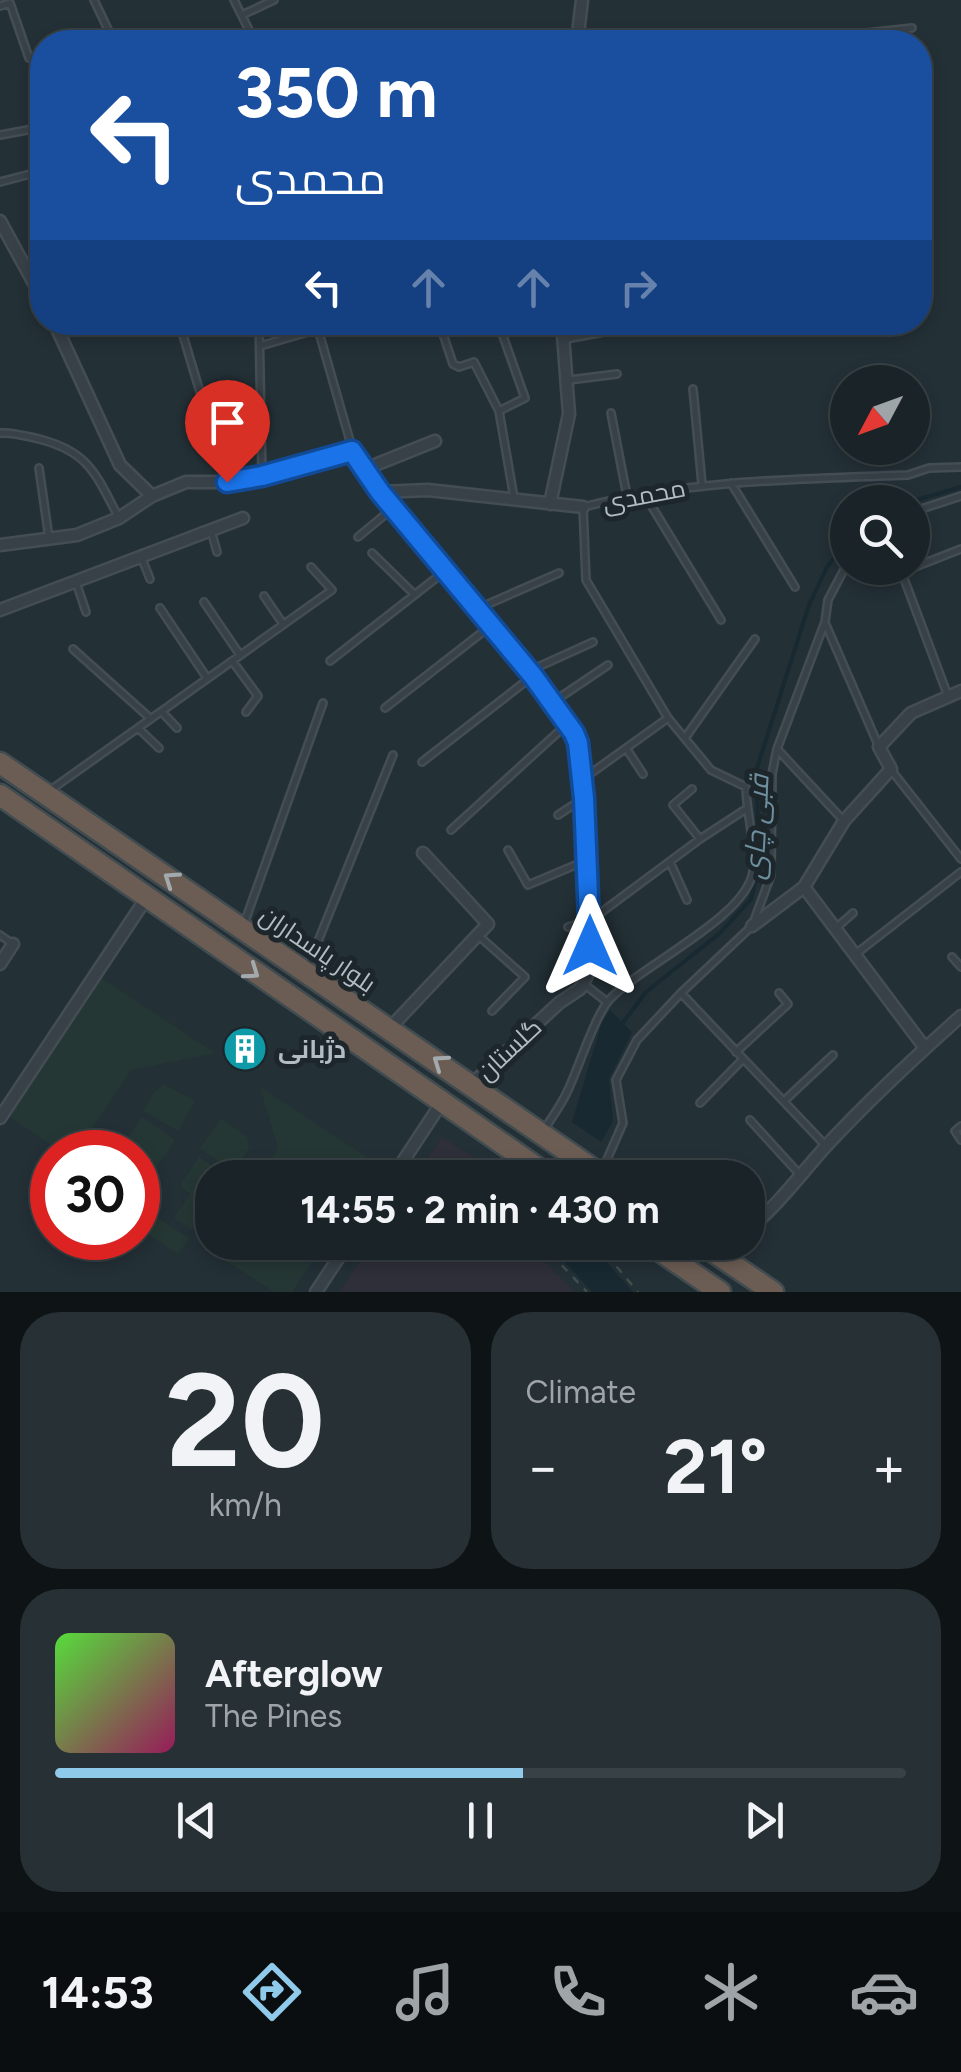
<!DOCTYPE html>
<html lang="en">
<head>
<meta charset="utf-8">
<style>
  :root { --surface:#1a2428; --page:#273034; --text:#f1f3f6; --muted:#9fa4a8; --line:#384145; --accent:#8fcaeb }
  body { margin:0; font-family:Figtree,Cairo,sans-serif; background:var(--page); color:var(--text); height:100vh; display:flex; flex-direction:column; font-size:38px; white-space:nowrap }
  * { box-sizing:border-box; margin:0 }
  p { font-size:32px; color:var(--muted) }
  .icon { flex:none; width:55px; height:55px; fill:none; stroke:currentColor; stroke-width:2; stroke-linecap:round; stroke-linejoin:round }
  .map { position:relative; height:1292px; overflow:hidden }
  .details { display:flex; flex-direction:column; gap:20px; padding:20px; background:#0e1416; flex:1 }
  .details>* { flex:none }
  .top-card { position:absolute; left:30px; top:30px; width:902px; height:305px; border-radius:40px; box-shadow:0 5px 15px #0003,0 0 0 2px var(--line); background:#1a4fa0; color:#fff; overflow:hidden }
  .needle { width:65px; rotate:229deg }
  .buttons { position:absolute; left:830px; top:365px; display:grid; gap:20px }
  .buttons a { display:grid; place-items:center; width:100px; height:100px; border-radius:50%; background:var(--surface); box-shadow:0 5px 15px #0003,0 0 0 2px var(--line); font-size:50px }
  .speed { position:absolute; left:30px; top:1130px; display:flex; gap:20px; font-size:50px; font-weight:700; text-align:center }
  .speed>* { display:grid; place-content:center; width:130px; height:130px; border-radius:50%; background:var(--surface); box-shadow:0 5px 15px #0003,0 0 0 2px var(--line); line-height:1 }
  .speed .limit { border:15px solid #d22; background:#fff; color:#111 }
  .pin { position:absolute; display:grid; place-items:center; width:85px; height:85px; color:#fff; margin:-102px -42px; border-radius:50% 50% 50% 0; rotate:-45deg; box-shadow:0 0 10px #0007 }
  .pin .icon { rotate:45deg }
  .me { position:absolute; width:110px; margin:-55px; rotate:0deg; stroke-linejoin:round; filter:drop-shadow(0 0 8px #0008) }
  .turn { display:flex; align-items:center; gap:35px; height:210px; padding:0 40px; font-size:45px }
  .turn .icon { width:130px; height:130px; stroke-width:2.5 }
  .turn b { display:block; font-size:70px; line-height:85px }
  .lanes { display:flex; align-items:center; height:95px; padding:0 40px; background:#0003; justify-content:center; gap:50px; direction:ltr }
  .lanes .off { opacity:.35 }
  .big { font-size:75px; font-weight:700; line-height:1.1 }
  .details .tile { flex:1; display:flex; flex-direction:column; justify-content:center; gap:15px; min-width:0; padding:0 35px; border-radius:40px; background:var(--page) }
  .details .dial { align-items:center; gap:0 }
  .dial b { font-size:130px; line-height:1 }
  .song { display:flex; align-items:center; gap:30px }
  .cover { width:120px; height:120px; border-radius:15px; background:linear-gradient(135deg,hsl(110 70% 55%),hsl(330 70% 35%)) }
  .played { height:10px; border-radius:5px; background:linear-gradient(90deg,var(--accent) 55%,var(--line) 55%) }
  .keys { display:flex; justify-content:space-around; direction:ltr }
  .heat { display:flex; justify-content:space-between; align-items:center; font-size:55px; direction:ltr }
  .details .tiles { flex:1; display:grid; gap:20px; grid-template-columns:1fr 1fr }
  .tile:last-child { grid-column:span 2 }
  .trip { position:absolute; left:195px; top:1160px; width:570px; height:100px; border-radius:40px; background:var(--surface); box-shadow:0 5px 15px #0003,0 0 0 2px var(--line); font-weight:700; line-height:100px; text-align:center }
  .menu { display:flex; height:160px; justify-content:space-around; align-items:center; background:#0a0e10; color:var(--muted) }
  .menu .icon { width:70px; height:70px }
  .menu .on { color:var(--accent) }
  .menu b { font-size:45px; color:var(--text) }
  .map>svg:first-child { display:block }
  .medical { fill:#2e2f38 }
  .green { fill:#253734 }
  .water { fill:#182932 }
  .lines { fill:none; stroke-linecap:round; stroke-linejoin:round }
  .stream { stroke:#182932; stroke-width:4 }
  .lane-casing { stroke:#434d53; stroke-width:10 }
  .street-casing { stroke:#434d53; stroke-width:15 }
  .highway-casing { stroke:#414c51; stroke-width:25 }
  .path { stroke:#3e4f4c; stroke-width:2.5; stroke-dasharray:8 8; stroke-linecap:butt }
  .lane { stroke:#374147; stroke-width:5 }
  .street { stroke:#374147; stroke-width:10 }
  .highway { stroke:#6c5d54; stroke-width:20 }
  .oneway { stroke:#a3aaad }
  .route-casing { stroke:#114b97; stroke-width:25 }
  .route { stroke:#1a73e8; stroke-width:18 }
  .labels { text-anchor:middle; stroke-width:10; stroke-linejoin:round; paint-order:stroke }
  .street-label { font-size:25px; fill:#b1bdc3; stroke:#1c262b }
  .poi-label { font-size:25px; font-weight:bold; fill:#b1bdc3; stroke:#1c262b; text-anchor:start }
  .water-label { font-size:28px; font-style:italic; fill:#6e8f9e; stroke:#1c262b }
</style>
</head>
<body>
<div class="map">
<svg width="961" height="1292" viewBox="0 0 961 1292">
  <rect width="100%" height="100%" fill="#233036"/>
  <path class="medical" d="M442 1137 486 1165 495 1177H415Z
    M372 1242 527 1243 575 1292H339Z"/>
  <path class="green" d="M97 975 215 1053 131 1070 76 1152H63L6 1115Z
    M164 1084 195 1101 178 1131 143 1111 155 1091Z
    M260 1087 376 1163 367 1177H259L278 1148Z
    M142 1117 175 1140 155 1169 138 1157V1152H118Z
    M221 1118 247 1137 249 1149 233 1172 200 1148Z
    M199 1157 228 1176 212 1178V1199L192 1230 174 1218 190 1194 180 1186Z
    M154 1215 189 1238 178 1254 143 1231Z
    M217 1242H324V1243L292 1292H274L211 1251Z"/>
  <path class="water" d="M610 1010 632 1032 609 1079 613 1121 601 1142 572 1122 602 1022Z
    M547 1243H590L633 1292H592Z"/>
  <g class="lines">
    <path class="stream" d="M910 502 961 487
      M622 1024 646 992 720 933 751 899 758 872 757 768 809 605 827 567 848 540"/>
    <defs>
      <path id="lane" d="M94 0 114 42
        M234 0 255 42
        M0 6 10 3 29 58
        M242 15 274 0
        M786 42 912 28
        M0 135 38 128
        M0 182 42 171
        M179 322 227 482
        M259 322 262 474
        M316 322 352 448
        M439 322 453 364 459 367 474 362 499 411
        M498 322 525 398 499 411 514 498
        M566 339 657 322
        M260 346 318 329
        M569 380 617 374
        M693 389 702 484
        M611 413 627 496
        M0 433C13 432 26 436 39 439 90 452 96 475 119 518
        M39 468 49 538
        M731 483 795 587
        M643 492 721 620
        M912 512 961 496
        M211 530 217 552
        M358 537 393 508
        M372 553 414 594
        M142 559 150 579
        M900 568 948 696
        M902 572 961 549
        M76 582 86 612
        M264 596 283 624
        M204 602 240 655
        M160 608 207 678
        M479 608 559 573
        M826 625 879 747
        M73 649 151 719
        M330 661 445 571
        M233 662 258 696 246 712
        M529 671 593 642
        M553 702 608 665
        M385 708 489 627
        M162 712 177 728
        M138 728 159 748
        M685 738 755 639
        M626 748 643 774
        M778 750 842 819
        M422 762 530 678
        M892 771 961 859
        M583 779 668 718
        M52 789 332 590 311 567
        M692 789 673 805 700 839
        M558 815 581 800
        M451 830 567 724
        M508 850 528 885 585 861
        M670 862 687 900
        M245 921 323 703
        M568 927 591 920 700 839 746 809
        M836 928 853 913
        M0 935 13 944
        M480 937 525 977 492 1011
        M857 953 961 872
        M952 957 961 967
        M308 966 393 755
        M584 984 607 1002
        M681 993 826 1146
        M736 1052 788 1004 779 993
        M784 1101 833 1055
        M700 1103 743 1059
        M750 1120 801 1176
        M961 1126 955 1131 961 1140
        M544 1130C552 1117 562 1104 568 1090 579 1067 595 1015 610 999 643 964 745 918 753 872 757 848 746 813 746 787L711 770 668 718 586 580 583 507C690 480 798 479 908 475L929 468 961 467
        M602 1171 623 1123 616 1080 637 1040 681 993 752 926 771 875 772 774 777 749 825 622 828 600 848 562"/>
      <path id="street" d="M577 42 582 0
        M0 221 42 298
        M54 322 120 465 152 496
        M365 469 435 441
        M380 492 428 490 583 507
        M550 504 569 414 562 322
        M0 545 77 535 119 518 152 496 186 482H227L262 477 352 451 380 492 553 702 578 743 591 920 589 972 580 989 559 1003 472 1084
        M0 610 243 518
        M804 887 925 1048
        M752 926 804 887 844 821 891 769 879 747 911 713 961 691
        M0 964 13 944
        M390 1028 488 924 423 853
        M0 1118 147 897
        M392 1178 442 1102
        M748 1230C780 1203 799 1176 827 1145 869 1100 915 1057 961 1016
        M718 1255 733 1242
        M316 1292 349 1242"/>
      <path id="highway" d="M0 763 606 1178
        M0 795 552 1178
        M647 1242 720 1292
        M699 1242 773 1292"/>
    </defs>
    <use href="#lane" class="lane-casing"/>
    <use href="#street" class="street-casing"/>
    <use href="#highway" class="highway-casing"/>
    <path class="path" d="M540 1242 587 1292
      M596 1242 638 1292"/>
    <use href="#lane" class="lane"/>
    <use href="#street" class="street"/>
    <use href="#highway" class="highway"/>
  </g>
  <defs><path id="oneway-chevron" d="M-2-3.5L2.5 0L-2 3.5" fill="none" stroke-width="1.6" stroke-linecap="round" stroke-linejoin="round" transform="scale(2.5)"/></defs>
  <g class="oneway">
    <use href="#oneway-chevron" transform="translate(171 879) rotate(-146)"/>
    <use href="#oneway-chevron" transform="translate(252 972) rotate(35)"/>
    <use href="#oneway-chevron" transform="translate(440 1062) rotate(-145)"/>
  </g>
  <g class="lines">
    <defs>
      <path id="route" d="M227 482 262 476 352 451 380 492 533 676 574 733 578 743 584 798 590 946"/>
    </defs>
    <use href="#route" class="route-casing"/>
    <use href="#route" class="route"/>
  </g>
  <defs>
    <symbol id="building-disc" viewBox="-11 -11 22 22"><circle r="9.5" fill="#0f9aa8" stroke="#1c262b"/><path d="M-4-6H4V6H1V3H-1V6H-4ZM-2.5-4.3h1.7v1.8h-1.7ZM.8-4.3h1.7v1.8H.8ZM-2.5-1h1.7V.8h-1.7ZM.8-1h1.7V.8H.8Z" fill="#fff"/></symbol>
  </defs>
  <g fill-rule="evenodd">
    <use href="#building-disc" x="220" y="1024" width="50" height="50"/>
  </g>
  <g class="labels">
    <g class="street-label">
      <text transform="translate(644 495) rotate(-11)" y="9">محمدی</text>
      <text transform="translate(318 949) rotate(34)" y="9">بلوار پاسداران</text>
      <text transform="translate(509 1049) rotate(-43)" y="9">گلستان</text>
    </g>
    <g class="poi-label">
      <text x="278" y="1058">دژبانی</text>
    </g>
    <g class="water-label">
      <text transform="translate(756 827) rotate(-87)" y="10">قبی چای</text>
    </g>
  </g>
</svg>
<div class="buttons">
<a><svg class="needle" viewBox="-14 -14 28 28"><path d="M0-13l5 13h-10z" fill="#e53935"/><path d="M0 13l5-13h-10z" fill="#9fa4a8"/></svg></a>
<a><svg class="icon" aria-label="search" viewBox="0 0 24 24"><circle cx="10" cy="10" r="6"/><path d="M15 15l6 6"/></svg></a>
</div>
<div class="speed"><div class="limit">30</div></div>
<div class="pin" style="left:227px;top:482px;background:#d93025"><svg class="icon" aria-label="arrive" viewBox="0 0 24 24"><path d="M6 21V4h12l-3 4 3 4H6"/></svg></div>
<svg class="me" style="left:590px;top:946px" viewBox="-20 -20 40 40"><path d="M0-17L14 15 0 8-14 15z" fill="#1a73e8" stroke="#fff" stroke-width="4"/></svg>
<div class="trip">14:55 · 2 min · 430 m</div>
<div class="top-card">
<div class="turn"><svg class="icon" aria-label="left" viewBox="0 0 24 24"><path d="M17 20v-9H6M10 6l-5 5 5 5"/></svg><div><b>350 m</b>محمدی</div></div>
<div class="lanes"><svg class="icon" aria-label="left" viewBox="0 0 24 24"><path d="M17 20v-9H6M10 6l-5 5 5 5"/></svg><svg class="icon off" aria-label="ahead" viewBox="0 0 24 24"><path d="M12 20V5M6 11l6-6 6 6"/></svg><svg class="icon off" aria-label="ahead" viewBox="0 0 24 24"><path d="M12 20V5M6 11l6-6 6 6"/></svg><svg class="icon off" aria-label="right" viewBox="0 0 24 24"><path d="M7 20v-9h11M14 6l5 5-5 5"/></svg></div>
</div>
</div>
<section class="details">
<div class="tiles">
<div class="tile dial"><b>20</b><p>km/h</p></div>
<div class="tile"><p>Climate</p>
<div class="heat"><a>−</a><b class="big">21°</b><a>+</a></div>
</div>
<div class="tile">
<div class="song"><i class="cover"></i><div><b>Afterglow</b><p>The Pines</p></div></div>
<div class="played"></div>
<div class="keys"><svg class="icon" aria-label="previous" viewBox="0 0 24 24"><path d="M18 5L8 12l10 7zM5 5v14"/></svg><svg class="icon" aria-label="pause" viewBox="0 0 24 24"><path d="M8 5v14M16 5v14"/></svg><svg class="icon" aria-label="next" viewBox="0 0 24 24"><path d="M6 5l10 7-10 7zM19 5v14"/></svg></div>
</div>
</div>
</section>
<nav class="menu">
<b>14:53</b>
<svg class="icon on" aria-label="directions" viewBox="0 0 24 24"><path d="M12 3l9 9-9 9-9-9zM9 14v-3h6M13 9l2 2-2 2"/></svg>
<svg class="icon" aria-label="music" viewBox="0 0 24 24"><path d="M9 18V5l10-2v13"/><circle cx="6" cy="18" r="3"/><circle cx="16" cy="16" r="3"/></svg>
<svg class="icon" aria-label="phone" viewBox="0 0 24 24"><path d="M5 4h4l2 5-3 2q2 4 5 5l2-3 5 2v4C11 20 4 13 5 4z"/></svg>
<svg class="icon" aria-label="climate" viewBox="0 0 24 24"><path d="M12 3v18M4 7l16 10M4 17L20 7"/></svg>
<svg class="icon" aria-label="car" viewBox="0 0 24 24"><path d="M5 17H2v-5l4-1 3-4h7l3 4 3 1v5h-3M9 17h6M6 11h13"/><circle cx="7" cy="17" r="2"/><circle cx="17" cy="17" r="2"/></svg>
</nav>
</body>
</html>
